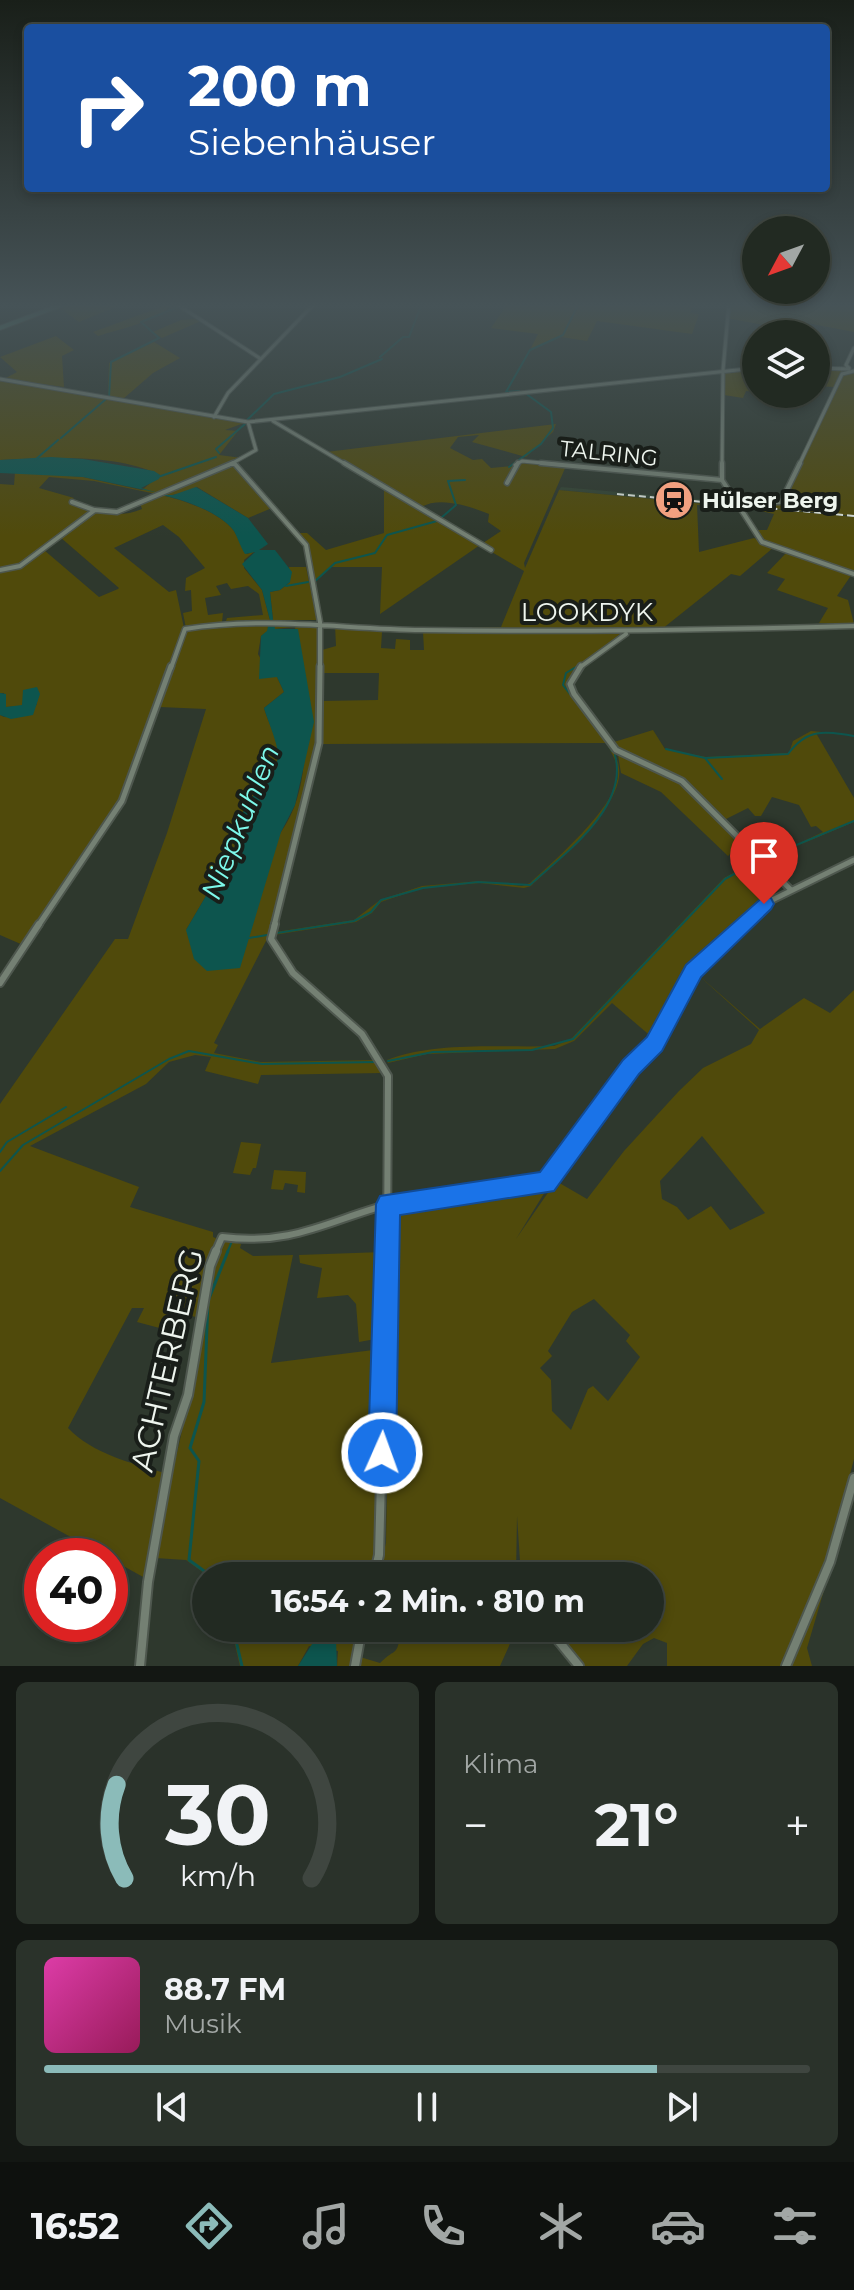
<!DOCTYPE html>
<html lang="de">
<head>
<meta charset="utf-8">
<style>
  :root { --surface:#222a22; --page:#2a322a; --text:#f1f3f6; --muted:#a2a7a5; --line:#3f4640; --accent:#8bbbb9 }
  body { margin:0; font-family:Montserrat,sans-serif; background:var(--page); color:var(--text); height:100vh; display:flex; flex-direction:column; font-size:30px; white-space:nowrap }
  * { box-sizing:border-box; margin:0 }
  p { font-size:26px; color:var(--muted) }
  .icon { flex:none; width:44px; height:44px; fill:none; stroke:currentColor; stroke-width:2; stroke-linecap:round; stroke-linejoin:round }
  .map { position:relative; height:1666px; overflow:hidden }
  .details { display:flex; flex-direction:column; gap:16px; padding:16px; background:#131713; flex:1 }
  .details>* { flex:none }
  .hud { position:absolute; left:24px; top:24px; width:806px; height:168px; border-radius:8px; box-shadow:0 4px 12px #0003,0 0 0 2px var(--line); background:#1a4fa0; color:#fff; overflow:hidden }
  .needle { width:52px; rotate:229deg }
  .tools { position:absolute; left:742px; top:216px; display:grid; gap:16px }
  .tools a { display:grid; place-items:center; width:88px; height:88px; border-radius:50%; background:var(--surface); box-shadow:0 4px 12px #0003,0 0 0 2px var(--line); font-size:40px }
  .speed { position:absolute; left:24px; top:1538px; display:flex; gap:16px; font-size:40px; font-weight:700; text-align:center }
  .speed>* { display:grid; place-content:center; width:104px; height:104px; border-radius:50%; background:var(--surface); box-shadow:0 4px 12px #0003,0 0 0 2px var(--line); line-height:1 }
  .speed .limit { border:12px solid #d22; background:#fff; color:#111 }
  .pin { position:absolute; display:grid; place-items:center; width:68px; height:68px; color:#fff; margin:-82px -34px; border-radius:50% 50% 50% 0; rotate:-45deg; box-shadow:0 0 8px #0007 }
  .pin .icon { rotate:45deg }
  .me { position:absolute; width:88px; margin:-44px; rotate:2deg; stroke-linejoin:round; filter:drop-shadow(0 0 6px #0008) }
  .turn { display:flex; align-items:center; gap:28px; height:168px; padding:0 32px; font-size:36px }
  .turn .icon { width:104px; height:104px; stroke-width:2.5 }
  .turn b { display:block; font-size:56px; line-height:68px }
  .big { font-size:60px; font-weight:700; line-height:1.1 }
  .details .card { flex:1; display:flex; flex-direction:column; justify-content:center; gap:12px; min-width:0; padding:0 28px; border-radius:12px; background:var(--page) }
  .details .dial { align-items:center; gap:0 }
  .dial svg { height:208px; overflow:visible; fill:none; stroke:var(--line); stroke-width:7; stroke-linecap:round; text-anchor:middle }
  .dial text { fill:var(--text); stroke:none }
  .song { display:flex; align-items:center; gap:24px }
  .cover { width:96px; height:96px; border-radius:12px; background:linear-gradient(135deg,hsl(320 70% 55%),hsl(330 70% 35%)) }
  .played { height:8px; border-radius:4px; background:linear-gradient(90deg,var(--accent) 80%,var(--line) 80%) }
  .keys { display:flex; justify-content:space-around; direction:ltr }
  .heat { display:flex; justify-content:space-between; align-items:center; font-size:44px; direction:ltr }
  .details .tiles { flex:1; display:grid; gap:16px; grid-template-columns:1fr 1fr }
  .card:last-child { grid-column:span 2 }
  .trip { position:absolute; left:192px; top:1562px; width:472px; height:80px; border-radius:40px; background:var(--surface); box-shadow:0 4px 12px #0003,0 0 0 2px var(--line); font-weight:700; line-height:80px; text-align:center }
  .dock { display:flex; height:128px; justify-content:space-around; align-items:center; background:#0e110e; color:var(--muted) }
  .dock .icon { width:56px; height:56px }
  .dock .current { color:var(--accent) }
  .dock b { font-size:36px; color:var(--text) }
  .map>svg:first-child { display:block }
  .built { fill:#334333 }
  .green { fill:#504a0b; fill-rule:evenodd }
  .water { fill:#0d554e }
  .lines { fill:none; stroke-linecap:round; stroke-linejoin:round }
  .stream-far1 { stroke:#0d554e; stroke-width:2 }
  .stream { stroke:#0d554e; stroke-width:3 }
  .minor-far4-casing { stroke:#4e574e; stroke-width:5 }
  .minor-far3-casing { stroke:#4e574e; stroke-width:7 }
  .minor-far2-casing { stroke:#4e574e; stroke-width:9 }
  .minor-far1-casing { stroke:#4e574e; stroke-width:10 }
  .minor-casing { stroke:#4e574e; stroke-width:12 }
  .major-casing { stroke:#4e574e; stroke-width:6 }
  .minor-far4 { stroke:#748073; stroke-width:3 }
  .minor-far3 { stroke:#748073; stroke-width:4 }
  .minor-far2 { stroke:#748073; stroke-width:5 }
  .minor-far1 { stroke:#748073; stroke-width:6 }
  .minor { stroke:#748073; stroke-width:8 }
  .major { stroke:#579077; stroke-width:4 }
  .rail { stroke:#dae1da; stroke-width:2; stroke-dasharray:7 4; stroke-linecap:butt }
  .route { fill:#1a73e8; stroke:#114b97; stroke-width:2 }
  .labels { text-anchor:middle; stroke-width:8; stroke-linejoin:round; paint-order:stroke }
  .far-street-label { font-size:22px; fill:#eef5ee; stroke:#191e19 }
  .far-poi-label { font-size:22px; font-weight:bold; fill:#eef5ee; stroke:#191e19; text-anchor:start }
  .street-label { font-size:26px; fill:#eef5ee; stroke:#191e19 }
  .water-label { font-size:28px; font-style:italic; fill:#7df9eb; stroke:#191e19 }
  .near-street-label { font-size:32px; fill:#eef5ee; stroke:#191e19 }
</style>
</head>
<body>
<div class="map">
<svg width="854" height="1666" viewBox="0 0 854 1666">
  <rect width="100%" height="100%" fill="#2e382d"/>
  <path class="built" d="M561 487 733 502 736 507 559 490Z"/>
  <path class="green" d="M68 303H125L79 322 60 308 0 332Z
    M172 303H179L259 360 201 321 162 338 153 332 181 320 196 319 173 303C159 322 119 329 98 336L93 332Z
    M508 303H694L690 313 699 314 692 334 597 321 587 341 561 337 530 350 538 334 491 328Z
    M730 303H854V332L786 319 781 328 726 318Z
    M56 336 74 350 62 356 64 387 4 379 17 372 0 357Z
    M154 342 180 358 153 373 123 399 108 397 109 363Z
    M756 369V392L746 391 743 398 724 395 725 370Z
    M816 369 854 372V516L739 505H782L834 387 816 386Z
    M0 379 244 423 225 430 238 431 219 455 242 458 156 494 94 481 49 477 39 488 74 498 69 503C94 511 117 520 142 509L140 503 232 465 272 508 248 518 197 487 183 493 198 489 204 492 205 503 174 496 178 494 165 496C186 501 221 513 234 531 239 539 241 546 247 554L255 551 244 560V568L262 590 270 620 226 621 227 618 263 615 259 594 248 586 231 589 227 583 216 586 221 595 205 598 208 615 223 613 222 622 186 628 183 613 192 611 191 590 185 591 186 578 205 568 179 537 163 525 114 548 169 592 176 590 184 628 119 801 23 945 0 935V715L4 717 33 710 37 704 25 692 22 706 6 707 4 693H0V484L14 485 15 472H24L83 477 142 490 160 475C114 453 50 458 0 460ZM60 537 119 588 118 589 99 597 44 550Z
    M556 424 553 432 526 457 472 442 479 435 458 437 450 448 473 460 482 459 491 468 513 466 506 481 520 462 566 466 524 563 525 568 559 490 736 507 697 505 699 552 754 538 774 547 740 576 731 574 662 629H385L366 625 384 628 501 627 524 571 480 545 380 614 382 567H330L315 582 309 549 296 533H307L326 550 384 533V488L480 545 501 531 488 522 489 514C469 506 440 496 421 507L326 452Z
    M740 506 854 517V573L766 542 757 530H767L774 514Z
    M787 552 852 574 837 596 848 600 854 624 819 623 828 608 777 590 785 579 767 573Z
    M289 567H306L317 620H273L270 592 280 590 290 582Z
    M268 621V631L261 636 258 654 270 677H277L284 692 264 708C268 723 279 740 278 756 276 790 236 791 240 838L186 930C216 900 257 866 281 832 320 777 301 689 295 627L274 629V622L319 624 318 744 267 939 214 1043 218 1045 214 1053 261 1062 377 1060 382 1073 261 1075 258 1084 205 1071 211 1057 195 1055 169 1062 146 1084 30 1146 139 1187 130 1207 213 1232V1237L218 1239 212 1251 199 1318 175 1311 167 1330 137 1322 144 1308H132L68 1428C93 1454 131 1463 165 1473L145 1578 0 1498V1104L115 939H128L167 833 206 709 160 707 187 630 227 622Z
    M335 625 396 631 620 634 572 672 568 682C571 700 594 722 605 738 613 748 621 763 619 777 614 814 557 861 531 886L524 888 480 883 422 888 381 902 372 913 356 922 274 935 275 932 354 920 380 900 422 886 480 881 522 886 530 883C553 862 620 804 618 772 617 761 611 752 606 743L321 744 322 701 378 700 379 673H322V650L336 646ZM382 632H423L424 650H410V640L396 639 395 649 381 648Z
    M590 711 614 742 653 730 665 749 706 757 789 753 793 741 811 731 854 735 816 733 854 798V822L763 860 823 832 816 826 811 827 799 805 772 797 761 816H755L748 808 726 819 678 775 619 750Z
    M618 755 671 775 740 844 728 856 661 792 621 773Z
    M757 860 778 886 773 892 776 895 771 898 768 894 687 966 691 970 654 1039 612 1003 574 1041 555 1049 427 1054 388 1063 387 1060C437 1041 501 1048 554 1046L571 1039 724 878Z
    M696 973 760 1029 804 998 830 1013 854 990V1459L829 1555 783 1666H667V1643L654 1638 643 1644 627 1666H584L553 1628H650V1576H521L517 1516 516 1576H400L393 1564 382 1559 386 1543 392 1212 397 1205 548 1187 516 1239 556 1181 587 1199 624 1151 679 1091 703 1068 751 1044 759 1030ZM702 1136 765 1213 730 1230 711 1206 688 1220 677 1207 662 1199 660 1181ZM594 1299 630 1335 626 1341 640 1357 608 1401 593 1386 588 1389 571 1430 552 1411 551 1380 540 1368 552 1356 548 1351 572 1312Z
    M241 1142 261 1144 256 1168H253L250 1175 233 1173Z
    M274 1170 306 1172 305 1193 297 1192 298 1185 285 1183 283 1190 271 1189Z
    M224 1239 241 1244 240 1248 253 1256 293 1255 271 1363 381 1349 376 1542 369 1576H208L186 1560 155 1558C165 1503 178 1449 190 1395 201 1344 200 1285 224 1239Z
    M383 1252 381 1338 359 1342 356 1304 348 1295 317 1298 322 1268 300 1263 299 1255Z
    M825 1587 807 1648 812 1666H790Z
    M231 1628H359L352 1666H337L338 1651 309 1646 298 1666H240Z
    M401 1628H517L500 1666H359L360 1657 380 1663C397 1646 397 1659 401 1628Z"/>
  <path class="water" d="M51 457 83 459 154 471 160 475 159 479 141 488 159 493 83 477 0 473V460Z
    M196 487 248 518 268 544 259 550H275L292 572 290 582 280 590 270 592 273 620H270L262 590 242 564 255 552 245 554C240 546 238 538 234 531 220 512 184 500 162 495H173Z
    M269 622H274L275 629H298L314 722 295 805 281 832 240 968 207 971 194 959 186 930 240 838C236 791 276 790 278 755 278 744 268 721 264 708L284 692 277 677 259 679 261 636 267 631Z
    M37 687 40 694 33 715 11 719 0 715V693L6 694V707L22 705 23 690Z
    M331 1637 336 1640 337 1666H298L314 1641Z"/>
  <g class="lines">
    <path class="stream-far1" d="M380 357 403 337H409L422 303
      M519 391 506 392 530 350 563 335 579 303
      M109 397 111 362 159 338 141 322 178 307
      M246 421 274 394 340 377 382 359
      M61 438 106 399
      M219 453 216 449 245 424
      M35 460 58 440
      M509 467 541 444 553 428 551 412 525 393
      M158 477 216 457
      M441 518 456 505 448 481 465 480
      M314 582 335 563 375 553 387 535 437 521
      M286 586 308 582
      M586 661 566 673 563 685 601 734
      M606 741 612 751
      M666 749 705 758 788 754C807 728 824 731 854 736
      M705 758 722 779
      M763 859 854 821
      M277 933 354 921 371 912 381 900 423 888 478 882 530 885C565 853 629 808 615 755
      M249 938 267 935
      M388 1061 433 1052 532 1050 573 1039 725 879 756 862
      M0 1152 7 1142 66 1107
      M0 1171 23 1145 169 1059 189 1051 262 1064 375 1062
      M227 1253 232 1241"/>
    <path class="stream" d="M211 1576 189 1560 199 1461 190 1448 204 1402 208 1301 228 1251
      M233 1628 242 1666"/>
    <defs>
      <path id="minor-far4" d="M175 303 261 359
        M816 368 849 369
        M849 368 846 365 854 348
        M0 379 248 422 756 368
        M214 417 228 393 315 303
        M273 421 347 465
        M229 465 256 450 248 422
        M515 465 522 461 562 465
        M722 465 723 370 729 303
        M799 465 842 374 854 371"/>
      <path id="minor-far3" d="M234 463 306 545 320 622V668
        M344 463 491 550
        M541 463 722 480
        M722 463V480L762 542 854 574
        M507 483 518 463
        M72 502 94 510
        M735 502H781L800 463
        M0 570 20 566 95 510 117 512 233 463
        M171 668 185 629C265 616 342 629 422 630 566 632 710 630 854 626
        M579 668 626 634"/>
      <path id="minor-far2" d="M581 666 570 684 574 694 616 750 682 781 791 890
        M38 926 122 801 171 666
        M274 926 319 743 320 666
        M740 926 764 904 854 860"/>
      <path id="minor-far1" d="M275 924 271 939 293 973 362 1034 388 1076 387 1253
        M0 983 39 924
        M215 1253 222 1237C299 1247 336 1215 406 1200 452 1190 499 1188 546 1183L631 1067 655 1044 693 971 743 924"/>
      <path id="minor" d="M374 1576 379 1555 387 1251
        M548 1628 579 1666
        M140 1666 148 1582 174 1436 188 1395 210 1266 216 1251
        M355 1666 362 1628
        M786 1666 830 1562 854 1478"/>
      <path id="major" d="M0 328 66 303"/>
    </defs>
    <use href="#minor-far4" class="minor-far4-casing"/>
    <use href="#minor-far3" class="minor-far3-casing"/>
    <use href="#minor-far2" class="minor-far2-casing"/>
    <use href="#minor-far1" class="minor-far1-casing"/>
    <use href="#minor" class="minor-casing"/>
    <use href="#major" class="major-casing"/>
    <use href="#minor-far4" class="minor-far4"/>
    <use href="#minor-far3" class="minor-far3"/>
    <use href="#minor-far2" class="minor-far2"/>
    <use href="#minor-far1" class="minor-far1"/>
    <use href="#minor" class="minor"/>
    <use href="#major" class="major"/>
    <path class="rail" d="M617 494 854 516"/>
  </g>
  <linearGradient id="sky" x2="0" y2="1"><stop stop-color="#191f19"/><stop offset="0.57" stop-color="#465357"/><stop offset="1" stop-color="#465357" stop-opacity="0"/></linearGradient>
  <rect width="854" height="536" fill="url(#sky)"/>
  <path class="route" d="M764 896 771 898 774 904 771 909 701 977 662 1051 639 1074 554 1191 400 1215 396 1453 392 1463 382 1467 372 1463 368 1453 376 1204 380 1196 540 1172 623 1060 647 1037 686 965Z"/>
  <defs>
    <symbol id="station-disc" viewBox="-11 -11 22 22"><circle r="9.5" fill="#f2a080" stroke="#191e19"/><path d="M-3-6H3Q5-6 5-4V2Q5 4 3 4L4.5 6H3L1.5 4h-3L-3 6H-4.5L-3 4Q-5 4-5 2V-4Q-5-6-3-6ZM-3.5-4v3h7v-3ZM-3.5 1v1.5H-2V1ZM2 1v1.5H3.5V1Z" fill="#111"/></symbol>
  </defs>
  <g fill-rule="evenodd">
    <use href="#station-disc" x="652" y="478" width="44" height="44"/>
  </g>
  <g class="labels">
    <g class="far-street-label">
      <text transform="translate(609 453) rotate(6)" y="8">TALRING</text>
    </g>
    <g class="far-poi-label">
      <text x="702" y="508">Hülser Berg</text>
    </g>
    <g class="street-label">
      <text x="587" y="621">LOOKDYK</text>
    </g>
    <g class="water-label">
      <text transform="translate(240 822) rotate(-68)" y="10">Niepkuhlen</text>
    </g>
    <g class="near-street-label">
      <text transform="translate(167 1360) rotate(-77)" y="11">ACHTERBERG</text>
    </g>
  </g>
</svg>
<div class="tools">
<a><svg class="needle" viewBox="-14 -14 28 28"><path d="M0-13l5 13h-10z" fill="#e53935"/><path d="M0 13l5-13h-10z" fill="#a2a7a5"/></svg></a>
<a><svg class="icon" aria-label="layers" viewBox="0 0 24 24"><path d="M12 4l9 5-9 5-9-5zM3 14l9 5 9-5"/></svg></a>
</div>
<div class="speed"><div class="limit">40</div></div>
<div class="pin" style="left:764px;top:904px;background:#d93025"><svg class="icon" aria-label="arrive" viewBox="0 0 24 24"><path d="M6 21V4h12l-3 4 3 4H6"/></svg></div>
<svg class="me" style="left:382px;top:1453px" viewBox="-20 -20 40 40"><circle r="17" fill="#1a73e8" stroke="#fff" stroke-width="3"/><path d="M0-11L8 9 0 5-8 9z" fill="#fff"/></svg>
<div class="trip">16:54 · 2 Min. · 810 m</div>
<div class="hud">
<div class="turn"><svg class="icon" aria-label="right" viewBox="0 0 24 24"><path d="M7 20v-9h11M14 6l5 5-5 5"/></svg><div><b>200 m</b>Siebenhäuser</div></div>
</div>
</div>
<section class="details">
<div class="tiles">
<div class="card dial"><svg viewBox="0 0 100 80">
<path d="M14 69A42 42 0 1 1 86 69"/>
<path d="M14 69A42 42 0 0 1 11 33" stroke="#8bbbb9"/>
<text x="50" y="56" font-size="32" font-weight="700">30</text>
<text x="50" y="72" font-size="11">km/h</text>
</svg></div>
<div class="card"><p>Klima</p>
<div class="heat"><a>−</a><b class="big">21°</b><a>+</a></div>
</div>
<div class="card">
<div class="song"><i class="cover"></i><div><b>88.7 FM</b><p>Musik</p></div></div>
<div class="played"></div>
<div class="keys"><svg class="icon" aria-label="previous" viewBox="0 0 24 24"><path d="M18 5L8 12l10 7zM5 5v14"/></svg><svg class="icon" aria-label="pause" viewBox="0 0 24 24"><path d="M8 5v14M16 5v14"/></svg><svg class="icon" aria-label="next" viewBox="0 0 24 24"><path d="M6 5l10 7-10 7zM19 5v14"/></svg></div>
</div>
</div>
</section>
<nav class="dock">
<b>16:52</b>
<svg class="icon current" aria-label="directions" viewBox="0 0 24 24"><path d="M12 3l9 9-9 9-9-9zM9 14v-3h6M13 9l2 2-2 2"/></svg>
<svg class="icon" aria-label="music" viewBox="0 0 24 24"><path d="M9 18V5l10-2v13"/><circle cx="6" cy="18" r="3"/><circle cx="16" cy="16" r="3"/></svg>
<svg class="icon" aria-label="phone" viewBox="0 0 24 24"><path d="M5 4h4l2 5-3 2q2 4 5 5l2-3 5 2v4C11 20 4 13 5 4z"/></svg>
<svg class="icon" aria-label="climate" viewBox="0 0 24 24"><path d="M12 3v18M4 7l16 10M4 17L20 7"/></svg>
<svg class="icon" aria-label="car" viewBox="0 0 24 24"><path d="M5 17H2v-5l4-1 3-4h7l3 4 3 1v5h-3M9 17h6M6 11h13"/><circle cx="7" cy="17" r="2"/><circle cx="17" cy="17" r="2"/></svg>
<svg class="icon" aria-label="filters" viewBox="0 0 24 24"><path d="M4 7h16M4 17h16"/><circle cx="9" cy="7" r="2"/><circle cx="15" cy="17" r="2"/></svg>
</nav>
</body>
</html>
